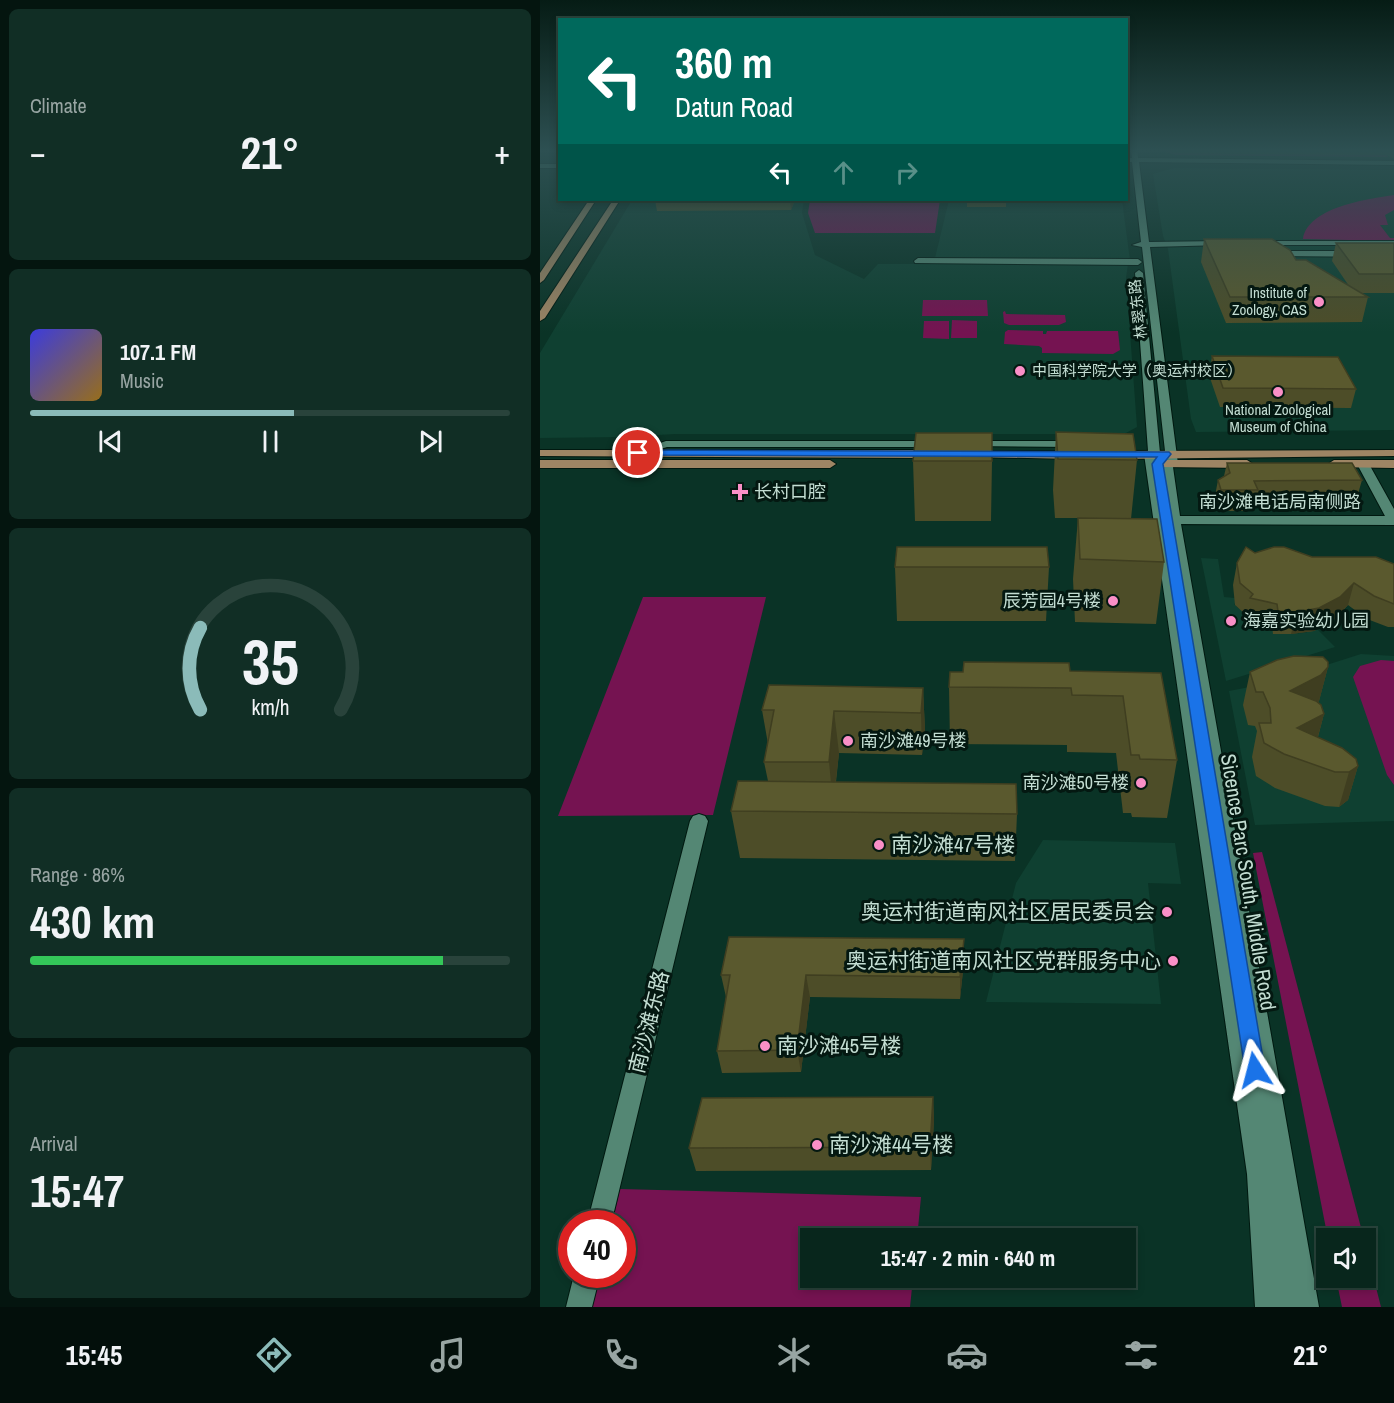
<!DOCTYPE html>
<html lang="en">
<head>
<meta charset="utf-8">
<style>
  :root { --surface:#08261c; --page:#112e25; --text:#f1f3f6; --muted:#98a5a3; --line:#29433b; --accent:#8bbbb9 }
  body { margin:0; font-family:"Archivo Narrow","Noto Sans SC",sans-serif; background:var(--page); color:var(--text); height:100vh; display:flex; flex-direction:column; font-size:22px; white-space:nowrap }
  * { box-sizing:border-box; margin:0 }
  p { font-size:20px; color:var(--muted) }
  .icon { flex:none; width:33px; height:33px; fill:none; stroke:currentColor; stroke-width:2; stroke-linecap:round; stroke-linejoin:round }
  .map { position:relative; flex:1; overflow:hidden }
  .drawer { display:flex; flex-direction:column; gap:9px; padding:9px; background:#04150f; width:540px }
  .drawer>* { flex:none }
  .guide { position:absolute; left:18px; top:18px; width:570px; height:183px; border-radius:0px; box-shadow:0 3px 9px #0003,0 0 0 2px var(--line); background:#00695c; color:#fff; overflow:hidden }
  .buttons { position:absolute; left:776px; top:1228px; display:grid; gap:12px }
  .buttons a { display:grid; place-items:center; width:60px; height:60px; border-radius:0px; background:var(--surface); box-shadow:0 3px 9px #0003,0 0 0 2px var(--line); font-size:30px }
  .speed { position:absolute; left:18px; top:1210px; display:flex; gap:12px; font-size:30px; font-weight:700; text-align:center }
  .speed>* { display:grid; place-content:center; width:78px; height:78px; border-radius:50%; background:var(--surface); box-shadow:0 3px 9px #0003,0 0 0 2px var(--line); line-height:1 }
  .speed .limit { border:9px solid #d22; background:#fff; color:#111 }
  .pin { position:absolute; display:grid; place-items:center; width:51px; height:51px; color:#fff; margin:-26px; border:3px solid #fff; border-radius:50%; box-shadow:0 2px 6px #0007 }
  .me { position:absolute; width:66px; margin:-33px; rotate:351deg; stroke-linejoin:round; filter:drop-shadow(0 0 4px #0008) }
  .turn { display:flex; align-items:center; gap:21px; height:126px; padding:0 18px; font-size:27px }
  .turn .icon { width:78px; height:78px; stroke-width:2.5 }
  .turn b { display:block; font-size:42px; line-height:51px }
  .lanes { display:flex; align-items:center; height:57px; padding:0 18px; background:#0003; justify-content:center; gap:30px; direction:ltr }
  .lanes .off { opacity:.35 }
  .big { font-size:45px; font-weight:800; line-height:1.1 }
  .drawer .widget { flex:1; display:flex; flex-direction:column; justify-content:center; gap:9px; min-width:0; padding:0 21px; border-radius:9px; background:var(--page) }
  .drawer .dial { align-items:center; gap:0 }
  .dial svg { height:156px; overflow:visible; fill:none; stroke:var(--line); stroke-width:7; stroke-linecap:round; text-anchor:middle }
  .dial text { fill:var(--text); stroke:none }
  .song { display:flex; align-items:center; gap:18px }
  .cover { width:72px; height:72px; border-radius:9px; background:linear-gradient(135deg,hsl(240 70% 55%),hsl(40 70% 35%)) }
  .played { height:6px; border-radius:3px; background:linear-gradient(90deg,var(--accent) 55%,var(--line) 55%) }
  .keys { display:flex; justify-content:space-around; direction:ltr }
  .heat { display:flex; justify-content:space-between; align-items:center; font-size:33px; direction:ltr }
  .charge { height:9px; border-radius:4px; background:linear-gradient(90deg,#34c759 86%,var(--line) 0) }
  .trip { position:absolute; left:260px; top:1228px; width:336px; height:60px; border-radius:0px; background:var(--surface); box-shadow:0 3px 9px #0003,0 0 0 2px var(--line); font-weight:800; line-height:60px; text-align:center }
  .tab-bar { display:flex; height:96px; justify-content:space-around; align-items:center; background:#030f0b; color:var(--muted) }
  .tab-bar .icon { width:42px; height:42px }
  .tab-bar .on { color:var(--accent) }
  .tab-bar b { font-size:27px; color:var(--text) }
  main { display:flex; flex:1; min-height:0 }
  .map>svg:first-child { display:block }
  .built { fill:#0f4031 }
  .green { fill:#751351 }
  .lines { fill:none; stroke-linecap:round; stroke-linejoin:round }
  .minor-casing { stroke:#001910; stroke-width:2 }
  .major-casing { stroke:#001910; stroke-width:2 }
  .minor { fill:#548774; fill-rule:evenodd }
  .major { fill:#9e8564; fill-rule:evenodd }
  .wall { fill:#4d4d28 }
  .shaded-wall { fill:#3f3e20 }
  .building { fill:#5a592e; stroke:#3f3e20; stroke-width:1.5 }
  .route { fill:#1a73e8; stroke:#114b97; stroke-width:1.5 }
  .poi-dot { fill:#fa8fc7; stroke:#041811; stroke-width:2 }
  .labels { text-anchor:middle; stroke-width:6; stroke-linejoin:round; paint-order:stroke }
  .far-poi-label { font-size:15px; fill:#c3ddd2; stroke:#041811; text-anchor:end }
  .far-street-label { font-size:15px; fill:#c3ddd2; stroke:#041811 }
  .poi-label { font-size:18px; fill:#c3ddd2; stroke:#041811; text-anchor:start }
  .street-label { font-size:18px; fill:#c3ddd2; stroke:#041811 }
  .near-poi-label { font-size:21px; fill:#c3ddd2; stroke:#041811; text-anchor:start }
  .near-street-label { font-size:21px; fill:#c3ddd2; stroke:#041811 }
</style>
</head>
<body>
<main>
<section class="drawer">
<div class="widget"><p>Climate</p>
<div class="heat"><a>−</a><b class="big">21°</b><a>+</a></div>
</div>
<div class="widget">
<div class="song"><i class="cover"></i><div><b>107.1 FM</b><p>Music</p></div></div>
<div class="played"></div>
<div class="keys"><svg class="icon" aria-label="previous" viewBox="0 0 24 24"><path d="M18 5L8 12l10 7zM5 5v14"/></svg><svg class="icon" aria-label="pause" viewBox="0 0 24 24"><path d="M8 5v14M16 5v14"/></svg><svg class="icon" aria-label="next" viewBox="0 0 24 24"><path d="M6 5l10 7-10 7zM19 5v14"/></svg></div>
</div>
<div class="widget dial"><svg viewBox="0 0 100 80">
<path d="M14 69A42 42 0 1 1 86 69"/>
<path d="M14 69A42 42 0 0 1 14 27" stroke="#8bbbb9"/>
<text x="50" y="56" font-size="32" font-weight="700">35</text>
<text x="50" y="72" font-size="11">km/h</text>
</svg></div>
<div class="widget"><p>Range · 86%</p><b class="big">430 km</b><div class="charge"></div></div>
<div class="widget"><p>Arrival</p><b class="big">15:47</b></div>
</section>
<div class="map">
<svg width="854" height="1307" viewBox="0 0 854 1307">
  <rect width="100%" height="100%" fill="#0a3326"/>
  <path class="built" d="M634 168 854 170V430L656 432 651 419 628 249 623 236 613 174Z
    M92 200H264L262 213 275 255 324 279 338 264H588L586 278 597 427 584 434H135L82 437 0 438V353Z
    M409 200H582L590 260 395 258Z
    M661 558 678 559 684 597 695 598 698 602 694 604 698 608 709 615 706 620 732 626 734 634 763 633 777 629 795 647 686 681Z
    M821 654 854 656V821L715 825 689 691 730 683Z
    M503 840 635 843 641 884 608 883 621 1004 446 1002 476 883Z"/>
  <path class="green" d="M619 150H632L633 153 735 154 845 150 848 157 636 155Z
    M854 195V210L845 215 848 225H840L850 238H854V241L763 239C768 207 828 199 854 195Z
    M270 200H400L395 233H275L268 213Z
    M383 300H447L448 316H382Z
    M465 311 466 314 525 315 526 322 519 325H469L464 323 463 312Z
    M412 320 437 321V338H411Z
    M384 321H409V339L383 338Z
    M468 330 503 331V334H506L507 331H578L580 350 573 354 502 353V348L499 346 464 344 465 332Z
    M103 597H226L173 815 18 816Z
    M841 660 854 661V785L847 775 813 677 820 666Z
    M722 852 824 1239H788L713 853Z
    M80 1189 381 1197 377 1239H270V1278H373L370 1307H52L60 1275H82V1224H72Z
    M825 1244 841 1307H802L796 1278H825Z"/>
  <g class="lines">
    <defs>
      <path id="minor" d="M591 150H597L598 158 854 161V165L599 162 609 242 683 241 687 243 683 245 610 247 638 464 633 467 640 516H845L817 464 823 460 829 464 854 509V525L641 524 779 1307H715L707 1174 604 454 608 451 595 273 599 270 603 273 620 453 625 451 602 247 592 245 601 242 592 162H586V158H592ZM621 465 627 516H626L618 467ZM627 524H628L716 1085Z
        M0 164H20V168H0Z
        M719 241H854V245H716L715 243Z
        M734 251H854V257L731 256 730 254Z
        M378 258 598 259 602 262 598 265 375 263 374 261Z
        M126 441H394L400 444 394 447H127L98 456 92 453Z
        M433 441H535L541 444 535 447 429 446 427 444Z
        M159 814 165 816 168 821 71 1224H47L150 821 153 816Z
        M34 1275H60L52 1307H26Z"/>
      <path id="major" d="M49 200H56L4 280 0 283V273Z
        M73 200H80L5 318 0 321V311Z
        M0 450H392L398 454 392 458 0 456Z
        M854 450V456L578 459 572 455 578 451Z
        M434 451H536L542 455 536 459 430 457V453Z
        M0 460H290L296 464 290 468H0Z
        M623 460H707L713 464 707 468 619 467V461Z
        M794 460H854V468L790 467 788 464Z"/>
    </defs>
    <use href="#minor" class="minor-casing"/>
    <use href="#major" class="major-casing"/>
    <use href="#minor" class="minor"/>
    <use href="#major" class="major"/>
  </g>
  <path class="wall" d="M632 150H854V159L847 155 633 153Z
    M115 200H255L251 210 117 211Z
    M427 200H466V207H427Z
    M664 239 756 260 809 286 792 261 796 243H854V293H821L828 297 822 322 686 323 661 262Z
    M672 356 816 389 811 408 680 407 669 375Z
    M516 432 597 460 591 519 624 562 616 624 535 622 533 579 538 518H515L513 490Z
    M373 461H452L451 521H375Z
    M687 463 822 480 816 501 715 502 714 511H678L674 501 678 480 684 476Z
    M715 553 854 564V627H848L827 619 808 605 795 619 774 631 751 634H733L732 626 705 621 706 615 695 605 693 585 697 563Z
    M355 567H509L506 621H357Z
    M788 667 779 701 778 702 784 714 778 737 818 766 808 800 799 807 785 806 735 788 716 776 712 757 717 731 715 726 708 725 703 705 710 672Z
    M530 671 621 673 637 760 627 818 592 817 591 813H583L576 753 527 752V745L410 744 409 687Z
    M383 688 385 730 382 755 299 753 296 782 477 814 475 861 200 858 191 811 228 781 224 762 228 744 222 710Z
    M424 939V961L420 999 270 997 261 1072 182 1073 177 1051 186 997 181 975Z
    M393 1097 394 1120 391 1170 156 1171 149 1148Z"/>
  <path class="shaded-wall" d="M250 200H255L251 210Z
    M814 583 808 605 795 619 774 631 751 634 757 612Z
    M788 667 779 701 772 708 750 691Z
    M383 688 385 730 382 755 381 713Z
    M294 711 299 753 293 804 289 762Z
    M784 714 775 747 757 728Z
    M818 766 808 800 799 807 809 772Z
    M424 939V961L420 999V977Z
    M266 975 270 997 261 1072 257 1050Z
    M393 1097 394 1120 391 1170 390 1147Z"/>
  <path class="building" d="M664 239H732L750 250 756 260H766L828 297H690Z
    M796 243H854V274H819Z
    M672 356 798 357 816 389 683 388Z
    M516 432 593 434 597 460 518 459Z
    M376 433H452V461H373Z
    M687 463H812L822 480 714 481 718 490H681L678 480 690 473Z
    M538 518 617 519 624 562 540 559Z
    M357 547H507L509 567H355Z
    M706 547 715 553 734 547H744L772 557H836L854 564V604L834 596 814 583 800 597 779 608 757 612 738 611 737 604 710 598 713 594 700 583 697 563Z
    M754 656 783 657 788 662V667L781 675 750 691 776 701 781 705 784 714 757 728 802 748 816 759 818 766 809 772H795L744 754 724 743 719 723H731L730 708 723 692H716L710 672 737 660Z
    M424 662 529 663 530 671 621 673 637 760 600 759 599 755H591L583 696 532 695 531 688 409 687 410 672H423Z
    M229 685 383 688 381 713 294 711 289 762H224L234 710H222Z
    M198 781 476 784 477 814 191 811Z
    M189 937 424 939 420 977 266 975 257 1050 177 1051 190 975H181Z
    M393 1097 390 1147 149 1148 162 1098Z"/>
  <linearGradient id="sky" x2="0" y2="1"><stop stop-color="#061c15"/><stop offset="0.45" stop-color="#2d5052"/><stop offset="1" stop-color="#2d5052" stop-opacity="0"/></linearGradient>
  <rect width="854" height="333" fill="url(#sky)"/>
  <path class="route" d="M98 450 629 452 631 454 623 464 725 1070 722 1076 715 1079 708 1076 705 1070 612 464 617 457 95 455V451Z"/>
  <g class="poi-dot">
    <circle cx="779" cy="302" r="6"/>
    <circle cx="480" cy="371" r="6"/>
    <circle cx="738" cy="392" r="6"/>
    <path d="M197 483h6v6h6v6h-6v6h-6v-6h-6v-6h6z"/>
    <circle cx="573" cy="601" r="6"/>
    <circle cx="691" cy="621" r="6"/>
    <circle cx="308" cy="741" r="6"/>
    <circle cx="601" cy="783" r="6"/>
    <circle cx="339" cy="845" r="6"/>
    <circle cx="627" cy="912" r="6"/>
    <circle cx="633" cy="961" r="6"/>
    <circle cx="225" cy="1046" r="6"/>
    <circle cx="277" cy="1145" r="6"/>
  </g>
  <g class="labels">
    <g class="far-poi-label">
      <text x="767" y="298">Institute of<tspan x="767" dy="17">Zoology, CAS</tspan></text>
      <text x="492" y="376" text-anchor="start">中国科学院大学（奥运村校区）</text>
      <text x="738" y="415" text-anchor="middle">National Zoological<tspan x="738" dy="17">Museum of China</tspan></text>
    </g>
    <g class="far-street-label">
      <text transform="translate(598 309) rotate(-97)" y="5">林翠东路</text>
    </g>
    <g class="poi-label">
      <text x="214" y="498">长村口腔</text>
      <text x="561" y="607" text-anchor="end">辰芳园4号楼</text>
      <text x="703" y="627">海嘉实验幼儿园</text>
      <text x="320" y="747">南沙滩49号楼</text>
      <text x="589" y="789" text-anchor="end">南沙滩50号楼</text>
    </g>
    <g class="street-label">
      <text x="740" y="508">南沙滩电话局南侧路</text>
    </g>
    <g class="near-poi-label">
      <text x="351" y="852">南沙滩47号楼</text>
      <text x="615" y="919" text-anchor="end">奥运村街道南风社区居民委员会</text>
      <text x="621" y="968" text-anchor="end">奥运村街道南风社区党群服务中心</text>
      <text x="237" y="1053">南沙滩45号楼</text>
      <text x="289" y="1152">南沙滩44号楼</text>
    </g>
    <g class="near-street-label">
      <text transform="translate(708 882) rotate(81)" y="7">Sicence Parc South, Middle Road</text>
      <text transform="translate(109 1022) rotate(-76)" y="7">南沙滩东路</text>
    </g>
  </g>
</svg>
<div class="buttons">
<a><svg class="icon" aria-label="sound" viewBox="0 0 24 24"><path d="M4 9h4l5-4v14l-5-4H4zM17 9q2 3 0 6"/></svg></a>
</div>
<div class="speed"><div class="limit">40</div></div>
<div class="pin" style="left:98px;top:453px;background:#d93025"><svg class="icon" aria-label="arrive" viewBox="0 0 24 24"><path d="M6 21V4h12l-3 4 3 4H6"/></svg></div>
<svg class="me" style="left:715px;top:1070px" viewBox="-20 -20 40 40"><path d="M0-17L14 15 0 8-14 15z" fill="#1a73e8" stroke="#fff" stroke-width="4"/></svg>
<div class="trip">15:47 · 2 min · 640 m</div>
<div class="guide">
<div class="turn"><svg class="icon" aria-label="left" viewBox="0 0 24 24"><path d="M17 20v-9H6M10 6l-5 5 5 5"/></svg><div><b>360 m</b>Datun Road</div></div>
<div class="lanes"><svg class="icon" aria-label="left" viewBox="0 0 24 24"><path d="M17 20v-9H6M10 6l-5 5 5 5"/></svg><svg class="icon off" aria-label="ahead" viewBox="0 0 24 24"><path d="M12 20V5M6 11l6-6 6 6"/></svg><svg class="icon off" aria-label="right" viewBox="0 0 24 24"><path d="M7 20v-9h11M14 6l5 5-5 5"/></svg></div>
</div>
</div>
</main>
<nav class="tab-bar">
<b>15:45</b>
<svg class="icon on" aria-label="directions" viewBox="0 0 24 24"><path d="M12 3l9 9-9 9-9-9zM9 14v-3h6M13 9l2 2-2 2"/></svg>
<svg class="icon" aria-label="music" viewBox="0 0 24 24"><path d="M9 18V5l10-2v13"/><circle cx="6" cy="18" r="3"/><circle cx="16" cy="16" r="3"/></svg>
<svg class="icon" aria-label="phone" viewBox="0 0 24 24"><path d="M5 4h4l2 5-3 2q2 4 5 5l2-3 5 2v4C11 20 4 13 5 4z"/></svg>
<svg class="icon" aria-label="climate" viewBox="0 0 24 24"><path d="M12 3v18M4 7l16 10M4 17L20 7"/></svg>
<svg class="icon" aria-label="car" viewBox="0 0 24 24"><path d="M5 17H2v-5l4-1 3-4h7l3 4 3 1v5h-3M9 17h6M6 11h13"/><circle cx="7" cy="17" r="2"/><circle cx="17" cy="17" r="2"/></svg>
<svg class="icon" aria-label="filters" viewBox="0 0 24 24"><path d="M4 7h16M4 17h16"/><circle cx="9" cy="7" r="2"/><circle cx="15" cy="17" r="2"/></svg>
<b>21°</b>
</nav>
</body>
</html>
